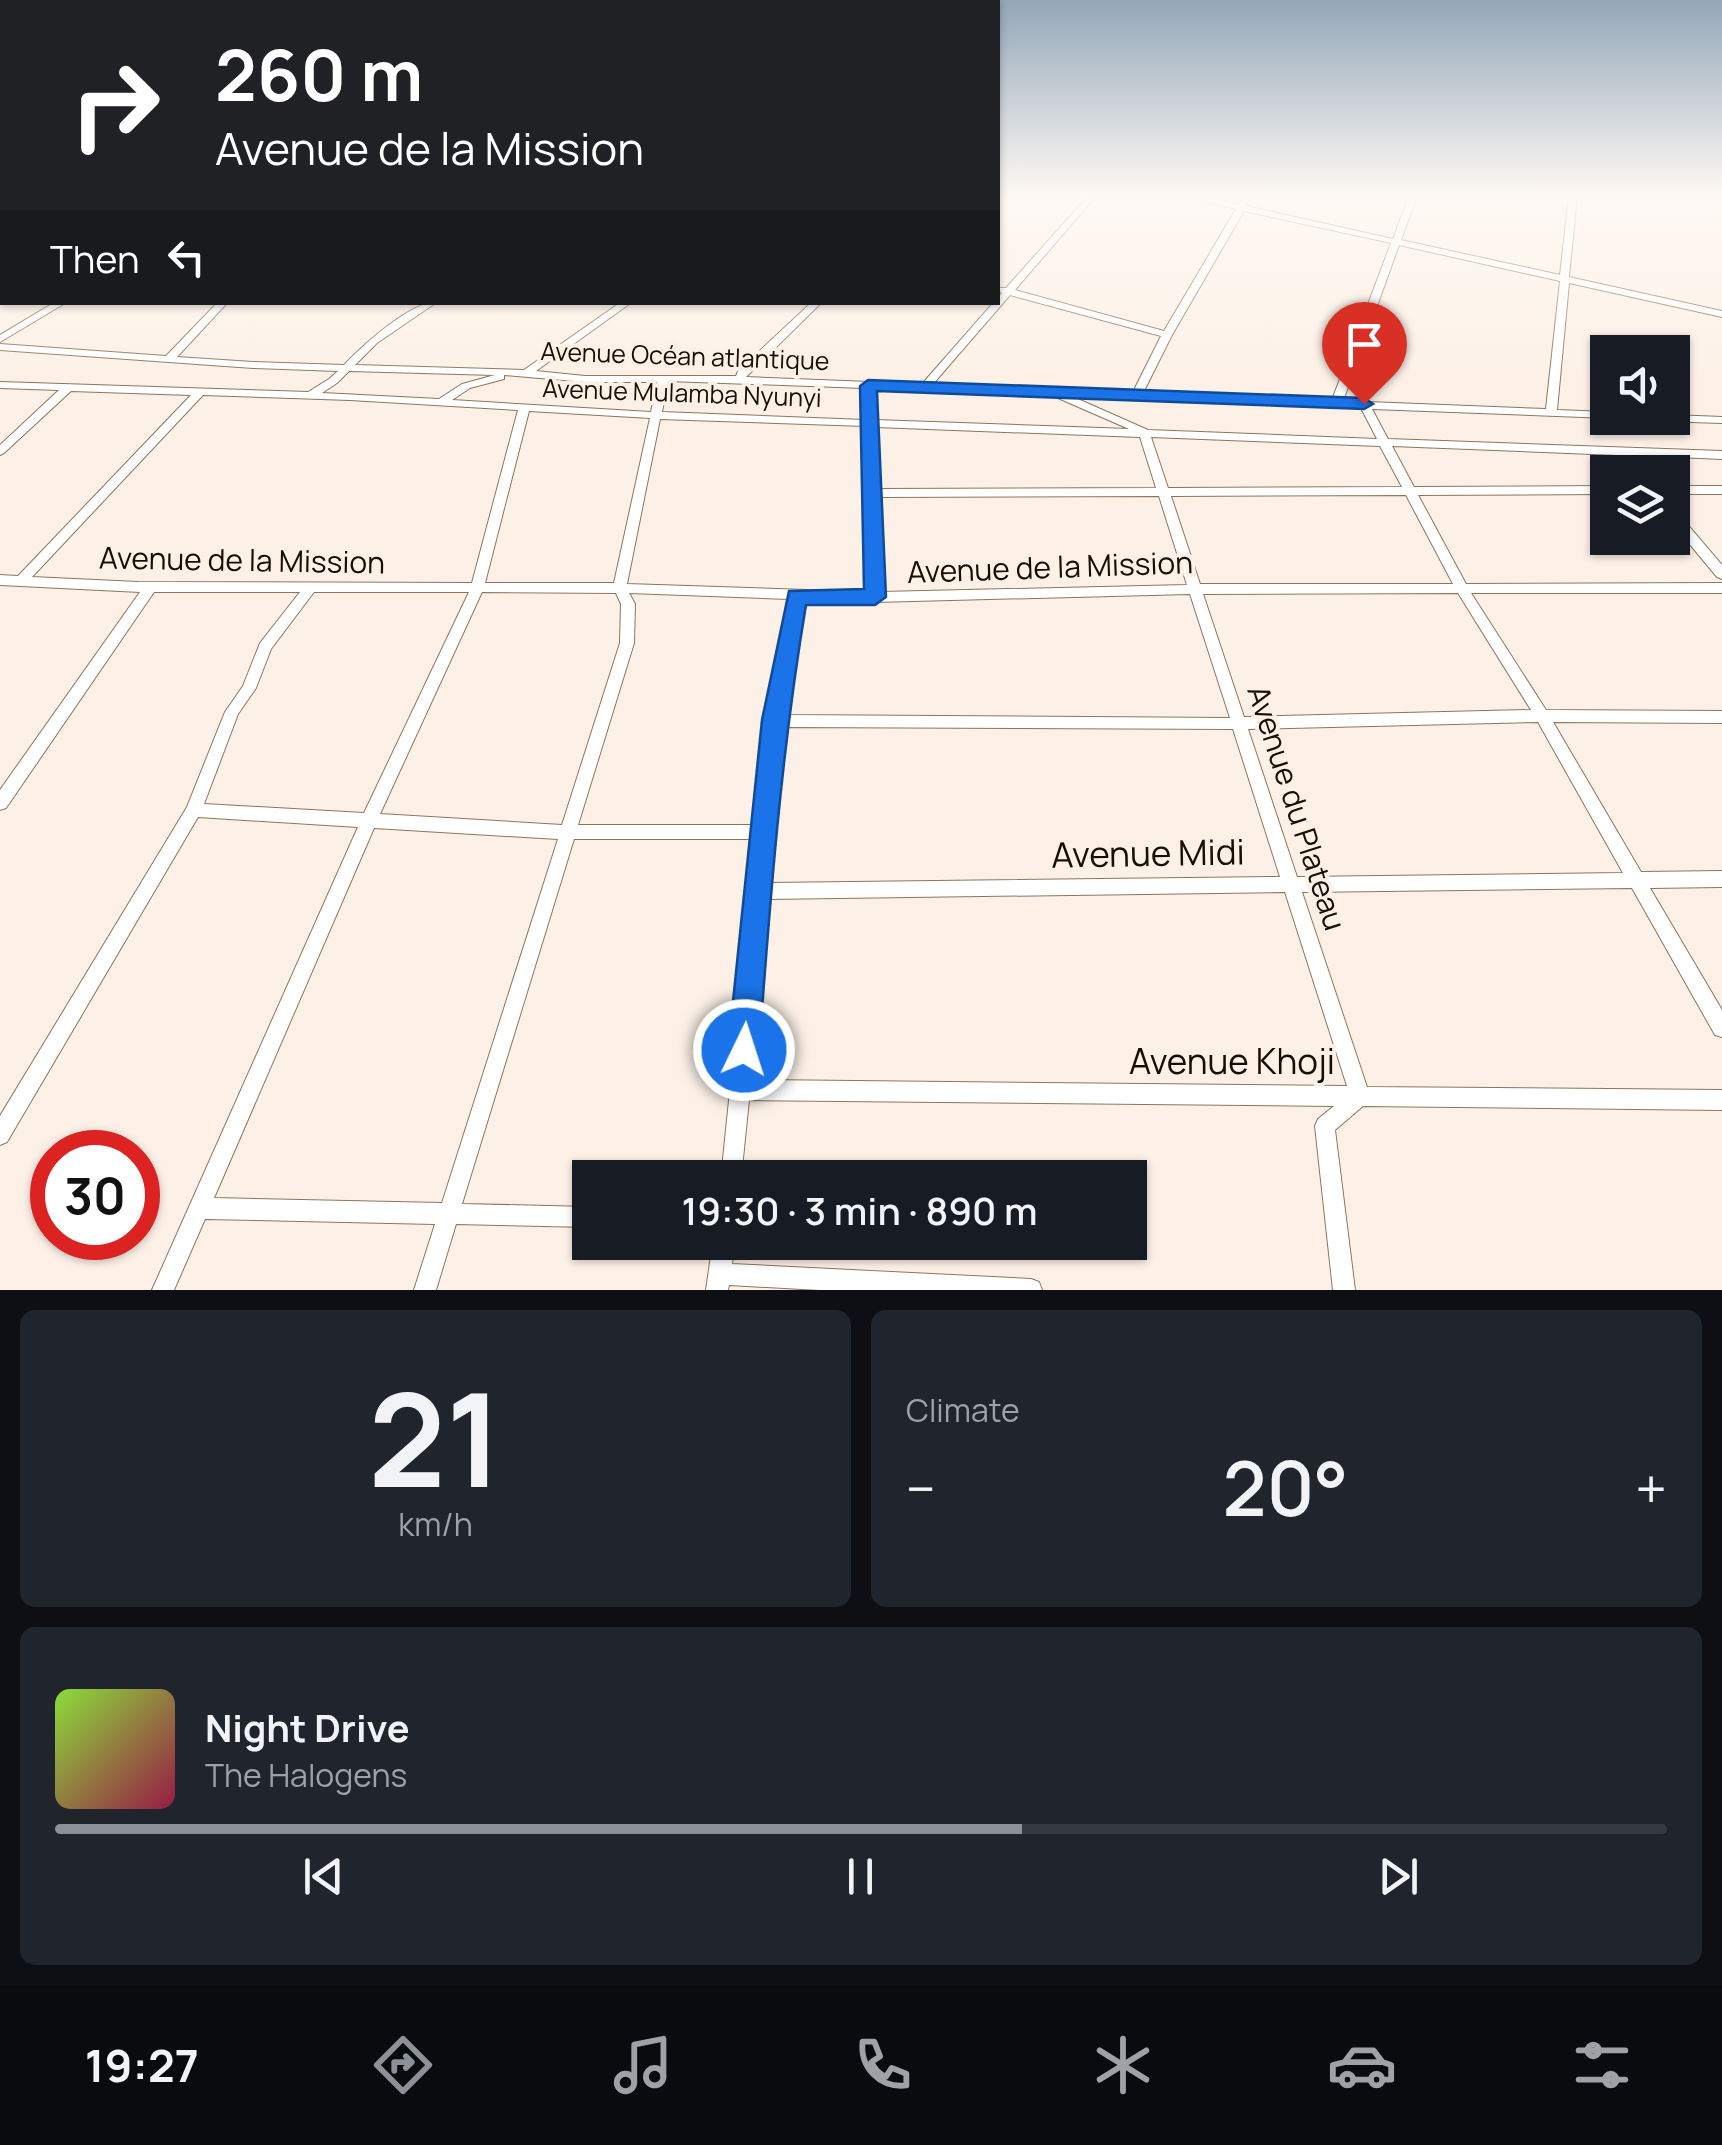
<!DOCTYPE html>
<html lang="en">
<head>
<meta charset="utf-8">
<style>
  :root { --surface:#171b24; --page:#20242c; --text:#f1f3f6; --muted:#9ea1a6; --line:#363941; --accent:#8c9099 }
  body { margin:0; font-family:Manrope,sans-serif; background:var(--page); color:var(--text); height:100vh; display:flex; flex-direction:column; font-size:38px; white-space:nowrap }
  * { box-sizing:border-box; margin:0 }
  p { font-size:32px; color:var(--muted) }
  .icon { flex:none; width:55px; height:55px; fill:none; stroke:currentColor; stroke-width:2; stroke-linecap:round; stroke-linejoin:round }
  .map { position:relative; height:1290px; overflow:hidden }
  .details { display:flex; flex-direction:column; gap:20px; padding:20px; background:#0d0f14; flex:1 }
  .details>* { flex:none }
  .hud { position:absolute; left:0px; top:0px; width:1000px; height:305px; box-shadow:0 2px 8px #0004; background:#202124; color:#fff; overflow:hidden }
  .fabs { position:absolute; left:1590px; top:335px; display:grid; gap:20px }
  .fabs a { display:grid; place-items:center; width:100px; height:100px; border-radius:0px; background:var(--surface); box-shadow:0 2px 8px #0004; font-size:50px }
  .speed { position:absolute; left:30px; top:1130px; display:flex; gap:20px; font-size:50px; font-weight:700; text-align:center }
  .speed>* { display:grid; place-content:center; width:130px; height:130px; border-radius:50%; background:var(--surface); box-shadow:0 2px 8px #0004; line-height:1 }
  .speed .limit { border:15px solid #d22; background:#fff; color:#111 }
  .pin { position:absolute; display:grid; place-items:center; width:85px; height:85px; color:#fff; margin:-102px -42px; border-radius:50% 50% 50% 0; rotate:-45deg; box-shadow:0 0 10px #0007 }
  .pin .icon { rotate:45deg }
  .me { position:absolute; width:110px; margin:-55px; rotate:4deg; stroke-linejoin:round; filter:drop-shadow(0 0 8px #0008) }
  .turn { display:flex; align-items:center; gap:35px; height:210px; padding:0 50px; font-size:45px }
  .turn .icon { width:130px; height:130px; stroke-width:2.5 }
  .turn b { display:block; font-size:70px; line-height:85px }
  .then { display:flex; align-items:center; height:95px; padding:0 50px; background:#0003; gap:20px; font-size:38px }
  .big { font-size:75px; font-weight:600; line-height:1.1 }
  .details .widget { flex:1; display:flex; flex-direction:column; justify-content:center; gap:15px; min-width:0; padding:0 35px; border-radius:15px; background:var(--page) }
  .details .dial { align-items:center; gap:0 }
  .dial b { font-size:130px; line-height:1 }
  .song { display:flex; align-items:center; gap:30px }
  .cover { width:120px; height:120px; border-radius:15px; background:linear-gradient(135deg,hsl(90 70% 55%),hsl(340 70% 35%)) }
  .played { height:10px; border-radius:5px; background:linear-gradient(90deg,var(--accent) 60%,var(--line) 60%) }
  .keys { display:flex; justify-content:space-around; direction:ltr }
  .heat { display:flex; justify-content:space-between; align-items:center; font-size:55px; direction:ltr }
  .details .tiles { flex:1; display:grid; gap:20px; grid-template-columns:1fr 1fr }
  .widget:last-child { grid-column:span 2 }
  .trip { position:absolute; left:572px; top:1160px; width:575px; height:100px; border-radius:0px; background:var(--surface); box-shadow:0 2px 8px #0004; font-weight:600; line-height:100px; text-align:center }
  .dock { display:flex; height:160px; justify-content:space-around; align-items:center; background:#090b0e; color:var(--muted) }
  .dock .icon { width:70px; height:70px }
  .dock .on { color:var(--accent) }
  .dock b { font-size:45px; color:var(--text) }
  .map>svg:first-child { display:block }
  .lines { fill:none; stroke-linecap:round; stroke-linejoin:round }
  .minor-casing { stroke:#8d755d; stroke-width:2 }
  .minor { fill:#fff; fill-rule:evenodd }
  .route { fill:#1a73e8; stroke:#114b97; stroke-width:2.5 }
  .labels { text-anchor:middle; stroke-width:8; stroke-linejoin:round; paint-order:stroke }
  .far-street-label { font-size:25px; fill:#170e05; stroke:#fdf1e7 }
  .street-label { font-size:30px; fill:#170e05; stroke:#fdf1e7 }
  .near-street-label { font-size:35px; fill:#170e05; stroke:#fdf1e7 }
</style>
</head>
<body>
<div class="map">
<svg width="1722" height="1290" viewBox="0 0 1722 1290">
  <rect width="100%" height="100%" fill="#fdf1e7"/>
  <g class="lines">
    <defs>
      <path id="minor" d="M1088 196H1096L1015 290 1164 331 1236 209 1185 196H1200L1239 205 1244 196H1252L1246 206 1393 239 1409 196H1417L1401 240 1560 275 1569 196H1577L1569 277 1722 311V317L1569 283 1557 410 1608 412V418H1611H1608L1372 409 1388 439 1722 451V459L1630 455 1644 472H1632L1617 455 1392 446 1414 487 1608 486V494L1418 495 1466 584 1722 583V593H1471L1546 710 1722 711V723L1553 722 1641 872 1722 871V887L1650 888 1722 1010V1037L1715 1035 1632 888 1302 892 1367 1087 1722 1090V1110L1363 1106 1335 1130 1355 1290H1333L1315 1126 1318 1119 1334 1106 749 1100 741 1178H721L750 896 748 891 751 885 756 839H574L462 1204 590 1207V1227L456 1224 436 1290H414L435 1224 205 1219 174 1290H152L358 827 198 817 7 1142 0 1145V1116L187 807 225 712 243 686 260 643 300 592H154L6 808 0 810V790L140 592 0 585V575L18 576 191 395 71 391 4 453 0 455V445L59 390 0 388V382L308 392 329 379 338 371 253 368 0 350V344L166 356 218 302H228L177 357 253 362 344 365C363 345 410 302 437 302L377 343 355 365 524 370 621 302H632L536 371 585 376H736L738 371 812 302H822L746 377 922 384 994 302H998V298L1002 293 998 290 1000 288H1006ZM1244 211 1391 243 1332 400 1143 393 1172 335ZM1399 245 1560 281 1546 409 1343 401ZM1010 295 1161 336 1133 392 933 384ZM349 371 495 375 462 384 439 399 322 393 337 383ZM504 375 585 382H657L651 412 452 400 470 388 504 379ZM668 381 864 388 865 420 662 412ZM874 388 1057 396 1058 398 1129 429 875 420ZM203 395 350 400 518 410 472 583 138 582 32 577ZM1071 396 1361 408 1377 439 1148 430ZM529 411 650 418 614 583H485ZM660 419 865 426 868 592 627 584ZM876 427 1140 437 1156 488 878 489ZM1151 437 1380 446 1402 487 1168 488ZM1406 495 1453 584H1200L1171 496ZM1159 496 1187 585 881 592 878 497ZM314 592H469L364 813 204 804 238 714 256 688 271 649ZM482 592 616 593 621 604 620 643 562 825 380 814ZM629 593 789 599 771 716 768 721 770 725 758 825H578L634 643 635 604ZM1458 593 1531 710 1244 717 1203 594ZM1190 594 1230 718 786 715 802 599 875 602ZM1538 722 1623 873 1297 877 1248 729ZM784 727 1233 729 1280 877 768 883ZM374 828 558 839 442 1203 214 1198ZM1285 892 1347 1086 751 1080 767 899Z
        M0 226H2V231L0 232Z
        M2 261V267L0 268V262Z
        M55 302H67L0 342V335Z
        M1672 415 1722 417V423L1658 421 1653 418H1672Z
        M1672 486H1722V494H1672Z
        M1672 510 1676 511 1722 565V579L1717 577 1672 523Z
        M713 1242H735L732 1264 1031 1279 1039 1282 1042 1290H820L729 1285 728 1290H706Z"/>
    </defs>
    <use href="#minor" class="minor-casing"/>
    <use href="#minor" class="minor"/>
  </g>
  <linearGradient id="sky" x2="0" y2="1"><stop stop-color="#94a7b8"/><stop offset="0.52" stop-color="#fef9f4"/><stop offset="1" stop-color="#fef9f4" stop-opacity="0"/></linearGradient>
  <rect width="1722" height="377" fill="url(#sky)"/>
  <path class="route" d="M868 380 1364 398 1373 404 1364 409 877 391 886 597 875 605H806C781 753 770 901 759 1050L755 1061 744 1066 733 1061 728 1050 762 720 789 591 864 589 860 386Z"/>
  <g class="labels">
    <g class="far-street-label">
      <text transform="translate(685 356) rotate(2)" y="9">Avenue Océan atlantique</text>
      <text transform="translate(682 393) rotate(2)" y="9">Avenue Mulamba Nyunyi</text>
    </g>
    <g class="street-label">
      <text transform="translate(242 561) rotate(1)" y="10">Avenue de la Mission</text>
      <text transform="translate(1050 568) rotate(-2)" y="10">Avenue de la Mission</text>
      <text transform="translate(1296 808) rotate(72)" y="10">Avenue du Plateau</text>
    </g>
    <g class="near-street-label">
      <text transform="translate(1148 854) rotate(-1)" y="12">Avenue Midi</text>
      <text x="1232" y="1074">Avenue Khoji</text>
    </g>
  </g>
</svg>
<div class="fabs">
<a><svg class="icon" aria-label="sound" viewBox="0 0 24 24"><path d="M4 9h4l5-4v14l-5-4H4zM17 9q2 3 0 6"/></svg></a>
<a><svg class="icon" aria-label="layers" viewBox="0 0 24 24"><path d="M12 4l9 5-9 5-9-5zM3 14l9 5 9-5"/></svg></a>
</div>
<div class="speed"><div class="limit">30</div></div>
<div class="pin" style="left:1364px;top:404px;background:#d93025"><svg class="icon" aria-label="arrive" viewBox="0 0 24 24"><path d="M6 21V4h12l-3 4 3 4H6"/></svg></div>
<svg class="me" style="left:744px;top:1050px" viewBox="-20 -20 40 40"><circle r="17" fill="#1a73e8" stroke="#fff" stroke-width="3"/><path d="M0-11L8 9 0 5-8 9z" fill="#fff"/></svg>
<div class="trip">19:30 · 3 min · 890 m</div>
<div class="hud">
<div class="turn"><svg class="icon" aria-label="right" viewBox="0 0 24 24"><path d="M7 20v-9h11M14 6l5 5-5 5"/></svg><div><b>260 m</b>Avenue de la Mission</div></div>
<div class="then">Then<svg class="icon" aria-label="left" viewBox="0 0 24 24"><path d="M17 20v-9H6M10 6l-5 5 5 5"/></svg></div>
</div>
</div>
<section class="details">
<div class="tiles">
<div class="widget dial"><b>21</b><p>km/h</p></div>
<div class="widget"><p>Climate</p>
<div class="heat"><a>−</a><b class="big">20°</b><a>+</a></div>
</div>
<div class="widget">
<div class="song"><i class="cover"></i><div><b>Night Drive</b><p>The Halogens</p></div></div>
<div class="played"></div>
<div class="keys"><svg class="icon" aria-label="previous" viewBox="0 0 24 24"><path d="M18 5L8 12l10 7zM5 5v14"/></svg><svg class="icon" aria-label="pause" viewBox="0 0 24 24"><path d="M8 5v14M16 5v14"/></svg><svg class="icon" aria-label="next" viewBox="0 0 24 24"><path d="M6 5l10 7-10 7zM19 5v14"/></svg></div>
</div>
</div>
</section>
<nav class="dock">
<b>19:27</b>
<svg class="icon on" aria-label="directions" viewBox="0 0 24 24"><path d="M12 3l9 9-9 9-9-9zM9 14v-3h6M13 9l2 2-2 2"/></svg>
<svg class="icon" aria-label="music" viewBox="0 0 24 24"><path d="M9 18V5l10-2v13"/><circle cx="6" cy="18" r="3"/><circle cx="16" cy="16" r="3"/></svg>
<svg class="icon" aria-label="phone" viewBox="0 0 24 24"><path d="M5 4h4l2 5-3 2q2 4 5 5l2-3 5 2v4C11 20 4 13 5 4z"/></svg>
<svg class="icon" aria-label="climate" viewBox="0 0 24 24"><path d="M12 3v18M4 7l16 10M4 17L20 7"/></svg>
<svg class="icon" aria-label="car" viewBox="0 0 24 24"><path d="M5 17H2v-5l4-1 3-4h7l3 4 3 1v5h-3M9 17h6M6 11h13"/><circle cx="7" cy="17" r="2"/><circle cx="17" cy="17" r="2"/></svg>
<svg class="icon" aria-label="filters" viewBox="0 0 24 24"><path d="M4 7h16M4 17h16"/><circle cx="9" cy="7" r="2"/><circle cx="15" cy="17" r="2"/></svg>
</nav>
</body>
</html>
